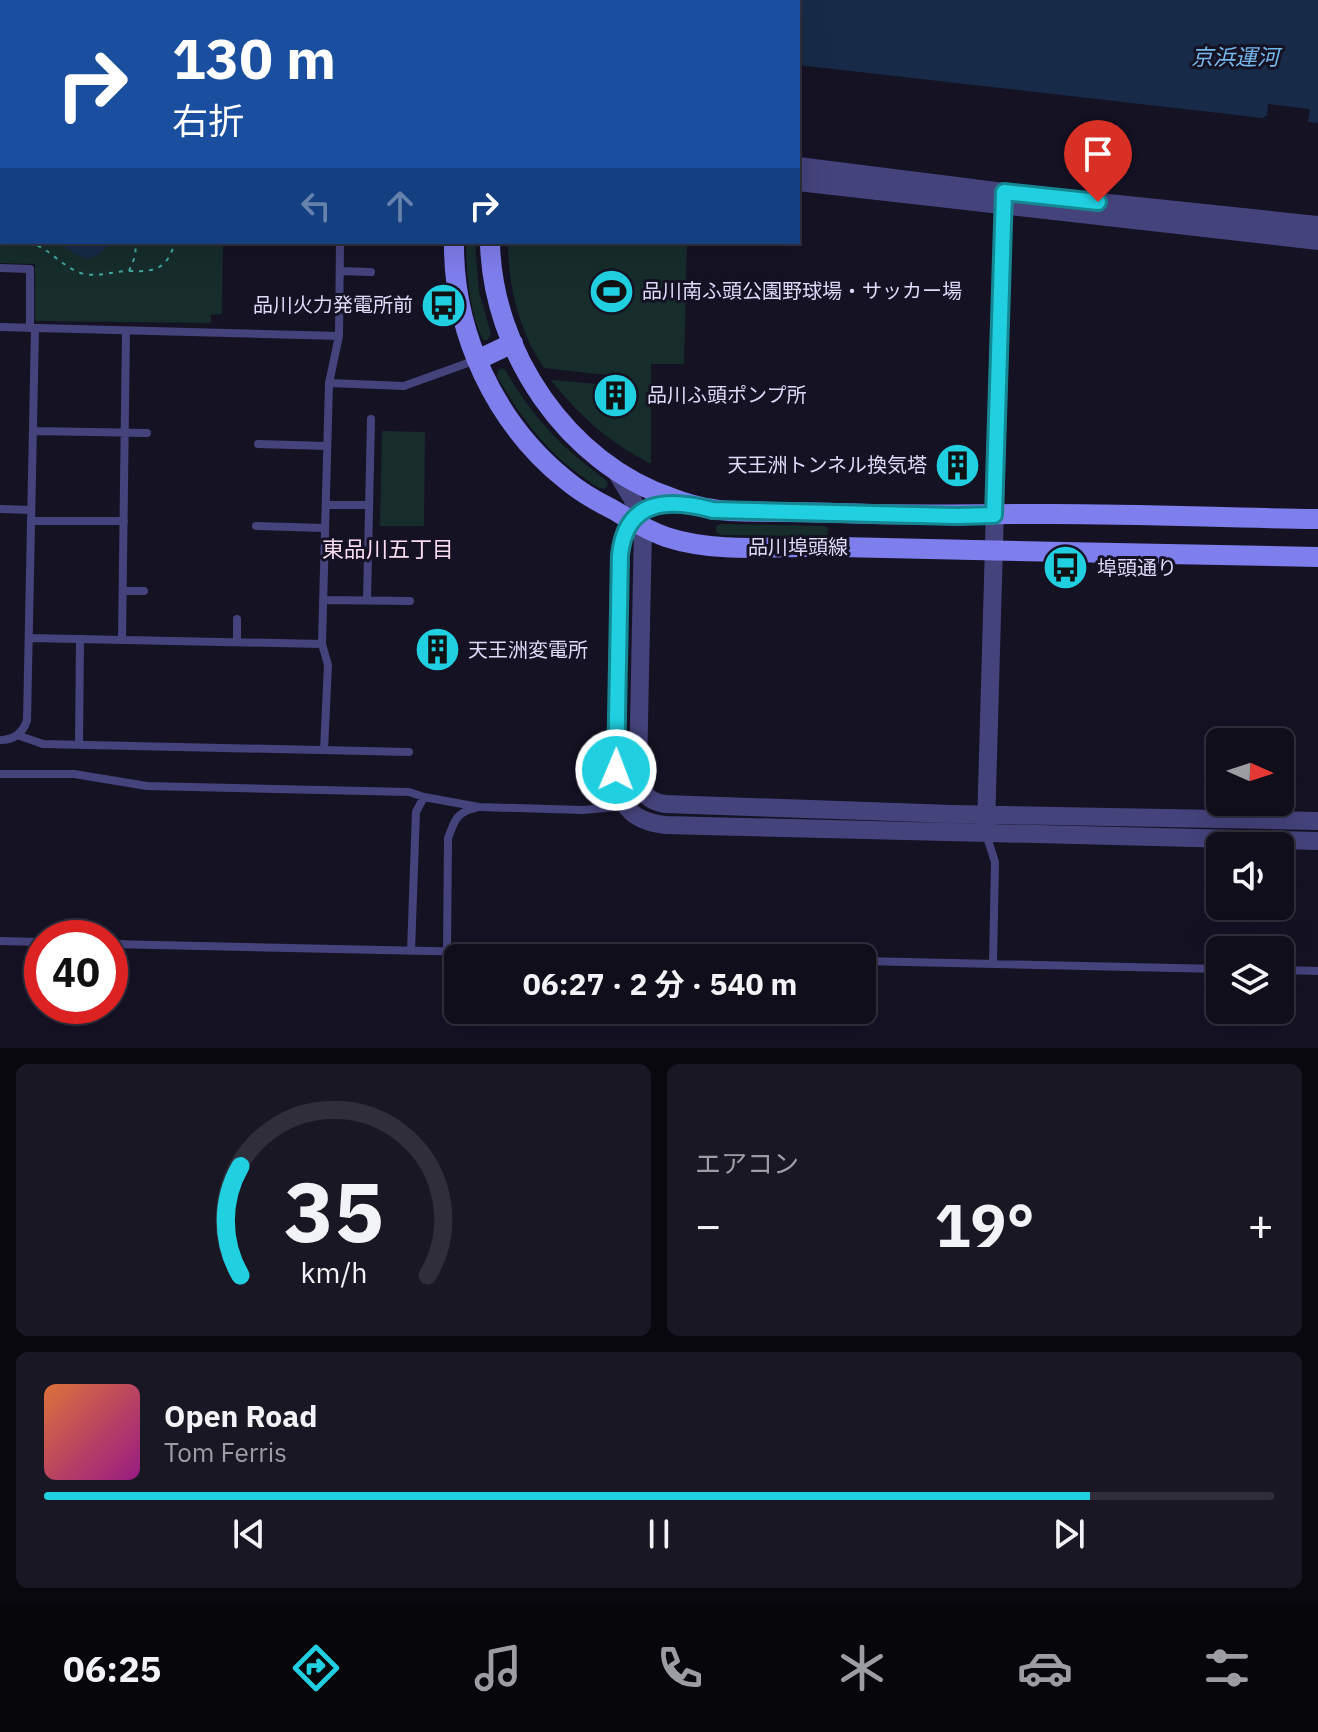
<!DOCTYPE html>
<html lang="ja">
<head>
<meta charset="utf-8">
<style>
  :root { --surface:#100e1b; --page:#191724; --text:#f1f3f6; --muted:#9c9ca3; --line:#302e3a; --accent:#20cfe0 }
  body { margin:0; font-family:"IBM Plex Sans","Noto Sans JP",sans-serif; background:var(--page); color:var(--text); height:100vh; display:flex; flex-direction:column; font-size:30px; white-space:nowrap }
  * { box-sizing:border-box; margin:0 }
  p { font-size:26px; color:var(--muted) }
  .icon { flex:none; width:44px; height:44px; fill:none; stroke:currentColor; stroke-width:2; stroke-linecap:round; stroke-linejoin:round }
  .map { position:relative; height:1048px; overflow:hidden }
  .details { display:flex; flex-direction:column; gap:16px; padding:16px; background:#09080f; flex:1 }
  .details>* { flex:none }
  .banner { position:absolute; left:0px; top:0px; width:800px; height:244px; box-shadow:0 8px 32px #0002,0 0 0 2px var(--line); background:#1a4fa0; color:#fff; overflow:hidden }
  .needle { width:52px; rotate:93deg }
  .fabs { position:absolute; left:1206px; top:728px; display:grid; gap:16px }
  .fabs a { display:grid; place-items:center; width:88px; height:88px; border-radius:12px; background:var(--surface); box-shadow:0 8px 32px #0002,0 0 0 2px var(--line); font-size:40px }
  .speed { position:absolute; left:24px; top:920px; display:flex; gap:16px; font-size:40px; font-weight:700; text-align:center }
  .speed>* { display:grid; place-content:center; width:104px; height:104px; border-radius:50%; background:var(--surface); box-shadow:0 8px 32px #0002,0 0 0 2px var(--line); line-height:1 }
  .speed .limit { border:12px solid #d22; background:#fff; color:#111 }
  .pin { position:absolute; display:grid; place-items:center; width:68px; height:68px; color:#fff; margin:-82px -34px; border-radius:50% 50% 50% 0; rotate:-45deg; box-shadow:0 0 8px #0007 }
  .pin .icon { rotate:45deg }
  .me { position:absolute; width:88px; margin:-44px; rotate:1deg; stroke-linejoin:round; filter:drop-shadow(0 0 6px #0008) }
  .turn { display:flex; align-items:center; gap:28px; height:168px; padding:0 40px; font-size:36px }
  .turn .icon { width:104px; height:104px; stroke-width:2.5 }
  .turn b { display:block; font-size:56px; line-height:68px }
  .lanes { display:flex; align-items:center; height:76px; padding:0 40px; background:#0003; justify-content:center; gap:40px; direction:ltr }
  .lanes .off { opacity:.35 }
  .big { font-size:60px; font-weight:700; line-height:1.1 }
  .details .card { flex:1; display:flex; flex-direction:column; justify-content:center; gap:12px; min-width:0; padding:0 28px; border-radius:12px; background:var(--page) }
  .details .dial { align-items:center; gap:0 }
  .dial svg { height:208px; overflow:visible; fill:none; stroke:var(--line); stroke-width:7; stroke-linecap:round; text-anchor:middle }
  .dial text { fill:var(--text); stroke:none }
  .song { display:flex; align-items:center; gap:24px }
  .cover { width:96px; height:96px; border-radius:12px; background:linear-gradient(135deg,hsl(20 70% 55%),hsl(310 70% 35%)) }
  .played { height:8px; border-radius:4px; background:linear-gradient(90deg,var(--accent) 85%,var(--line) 85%) }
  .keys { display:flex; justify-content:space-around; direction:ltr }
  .heat { display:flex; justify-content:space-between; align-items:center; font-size:44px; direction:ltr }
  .details .tiles { flex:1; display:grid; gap:16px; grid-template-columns:1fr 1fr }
  .card:last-child { grid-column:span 2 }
  .trip { position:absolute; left:444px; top:944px; width:432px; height:80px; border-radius:12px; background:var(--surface); box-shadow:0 8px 32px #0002,0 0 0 2px var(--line); font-weight:700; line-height:80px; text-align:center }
  .tab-bar { display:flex; height:128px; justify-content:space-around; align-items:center; background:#06060b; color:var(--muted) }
  .tab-bar .icon { width:56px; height:56px }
  .tab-bar .current { color:var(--accent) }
  .tab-bar b { font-size:36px; color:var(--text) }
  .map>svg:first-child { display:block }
  .green { fill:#162d2c }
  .water { fill:#172b48 }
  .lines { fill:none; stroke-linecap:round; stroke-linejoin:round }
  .path { stroke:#40a8a0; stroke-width:2; stroke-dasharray:4 6; stroke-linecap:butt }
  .service { stroke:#45437c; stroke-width:8 }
  .tertiary { stroke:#45437c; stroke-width:18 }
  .secondary { stroke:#7f7eed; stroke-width:20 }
  .primary { stroke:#bb70eb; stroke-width:20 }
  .route-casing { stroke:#158792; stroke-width:20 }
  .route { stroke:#20cfe0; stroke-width:14 }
  .labels { text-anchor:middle; stroke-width:6; stroke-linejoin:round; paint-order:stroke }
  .poi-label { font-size:20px; fill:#dddafa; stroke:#151224; text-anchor:start }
  .street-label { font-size:20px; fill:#dddafa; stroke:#151224 }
  .water-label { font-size:22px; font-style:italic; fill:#76b7ec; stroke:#151224 }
  .neighbourhood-label { font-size:22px; fill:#fadcef; stroke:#151224 }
</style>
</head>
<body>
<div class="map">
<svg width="1318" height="1048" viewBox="0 0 1318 1048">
  <rect width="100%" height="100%" fill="#151224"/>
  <path class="green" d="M0 131H2V242H223L222 314 211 315V323L35 321V264L0 263Z
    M466 242H475L479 292 491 334 488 340H484C470 320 466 267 466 242Z
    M508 242H687L684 364H651V464C609 442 580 417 551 380L598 384C599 390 598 397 602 403 617 428 654 397 624 377L544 368C519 331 508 286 508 242Z
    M502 368 506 371C531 416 564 450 606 480L608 484 605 489C596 488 590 482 583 477 546 452 519 415 497 376L498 371Z
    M382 431 425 432 424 526H380Z
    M720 524 823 526 827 527 828 531 827 535 823 536 720 535 716 531V527Z"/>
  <path class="water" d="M573 0H1318V123L1308 122 1310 109 1268 104 1267 115 1263 118 798 65V2H573Z
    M59 242H113C88 265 85 262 59 242Z"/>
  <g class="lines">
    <path class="path" d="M0 148 2 146
      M0 160 2 161
      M0 228 2 230
      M28 242C49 247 62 268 84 274 100 277 114 271 129 271 133 261 137 255 135 244L133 242
      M129 271C156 272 167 269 175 242"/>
    <path class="service" d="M53 0 59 2
      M102 0 108 2
      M0 125 2 126
      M0 268 30 269V328
      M340 271 371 272
      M0 327 339 336
      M329 383 404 386 476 360
      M33 431 147 433
      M258 444 327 446
      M326 505H369
      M0 509 31 510
      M31 521H124
      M256 526 325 528
      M123 591H144
      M323 600 410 601
      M367 600 371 419
      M29 638 322 644
      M122 640 126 331
      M237 642V619
      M17 735 43 744 409 752
      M0 740C14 740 23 733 27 720L35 328
      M79 745 80 639
      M324 750 328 665 322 644 329 383 339 336 340 242
      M0 774H74L147 786 409 792 424 797 479 807 583 810 626 806 642 792
      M986 834 995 862 993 963
      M0 941 42 942
      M110 944 745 958
      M411 951 416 812 424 797
      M447 951 448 838C455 820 456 813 475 808
      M862 961 1220 969
      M1280 970 1318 971"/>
    <path class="tertiary" d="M798 166 1004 192 1318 225
      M798 182 1318 241
      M615 470 632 498 643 528 638 771C640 790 645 801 665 804L952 814 1318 821
      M686 503C646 500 625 515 620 555L616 770C618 804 630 821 665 825L1318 841
      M986 827 1004 192"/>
    <path class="secondary" d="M454 242C453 333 495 423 566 480 580 492 596 501 612 509 629 519 646 530 666 537 721 555 782 545 840 547 999 551 1159 554 1318 557
      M490 242C492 351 567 463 672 498 685 503 699 507 713 509 734 513 758 511 779 512 809 512 840 513 870 514 925 515 979 514 1033 514 1128 513 1223 518 1318 519
      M477 360 513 343"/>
    <path class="primary" d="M476 2 477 0
      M514 2V0
      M0 12H2
      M0 29H2"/>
  </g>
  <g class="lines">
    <defs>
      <path id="route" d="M616 770 620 555C626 499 668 498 713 510L957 516 994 515 1004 192 1098 202"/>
    </defs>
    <use href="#route" class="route-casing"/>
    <use href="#route" class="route"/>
  </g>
  <defs>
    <symbol id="stadium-disc" viewBox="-11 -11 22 22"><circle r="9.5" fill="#20cfe0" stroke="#151224"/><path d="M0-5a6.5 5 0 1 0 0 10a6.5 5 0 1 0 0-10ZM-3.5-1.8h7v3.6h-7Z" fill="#111"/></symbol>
    <symbol id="bus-disc" viewBox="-11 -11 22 22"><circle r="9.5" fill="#20cfe0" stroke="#151224"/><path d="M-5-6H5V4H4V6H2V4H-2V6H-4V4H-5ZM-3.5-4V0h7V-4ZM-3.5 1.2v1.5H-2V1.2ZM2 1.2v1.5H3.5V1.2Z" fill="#111"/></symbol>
    <symbol id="building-disc" viewBox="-11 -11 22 22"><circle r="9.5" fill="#20cfe0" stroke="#151224"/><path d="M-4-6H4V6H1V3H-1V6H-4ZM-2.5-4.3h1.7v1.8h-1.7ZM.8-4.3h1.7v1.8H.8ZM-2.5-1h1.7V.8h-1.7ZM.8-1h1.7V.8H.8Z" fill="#111"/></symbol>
  </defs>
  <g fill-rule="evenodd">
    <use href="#stadium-disc" x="586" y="266" width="51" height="51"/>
    <use href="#bus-disc" x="418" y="280" width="51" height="51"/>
    <use href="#building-disc" x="590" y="370" width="51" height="51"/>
    <use href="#building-disc" x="932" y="440" width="51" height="51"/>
    <use href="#bus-disc" x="1040" y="542" width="51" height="51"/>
    <use href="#building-disc" x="412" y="624" width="51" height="51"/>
  </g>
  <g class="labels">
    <g class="poi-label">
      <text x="642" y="298">品川南ふ頭公園野球場・サッカー場</text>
      <text x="413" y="312" text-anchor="end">品川火力発電所前</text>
      <text x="647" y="402">品川ふ頭ポンプ所</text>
      <text x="927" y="472" text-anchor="end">天王洲トンネル換気塔</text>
      <text x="1097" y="575">埠頭通り</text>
      <text x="468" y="657">天王洲変電所</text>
    </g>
    <g class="street-label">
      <text x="798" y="554">品川埠頭線</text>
    </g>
    <g class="water-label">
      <text x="1235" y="65">京浜運河</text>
    </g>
    <g class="neighbourhood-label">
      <text x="388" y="557">東品川五丁目</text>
    </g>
  </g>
</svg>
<div class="fabs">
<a><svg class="needle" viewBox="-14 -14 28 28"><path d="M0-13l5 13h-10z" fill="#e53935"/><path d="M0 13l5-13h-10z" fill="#9c9ca3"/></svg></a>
<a><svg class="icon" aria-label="sound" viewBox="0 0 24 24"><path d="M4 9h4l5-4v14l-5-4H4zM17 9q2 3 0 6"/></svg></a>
<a><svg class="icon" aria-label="layers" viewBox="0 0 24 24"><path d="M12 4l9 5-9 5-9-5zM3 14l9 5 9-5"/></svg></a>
</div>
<div class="speed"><div class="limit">40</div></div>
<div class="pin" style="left:1098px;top:202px;background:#d93025"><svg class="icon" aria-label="arrive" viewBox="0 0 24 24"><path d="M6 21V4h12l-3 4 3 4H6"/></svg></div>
<svg class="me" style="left:616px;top:770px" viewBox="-20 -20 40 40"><circle r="17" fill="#20cfe0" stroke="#fff" stroke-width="3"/><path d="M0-11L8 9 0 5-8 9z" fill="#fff"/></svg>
<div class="trip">06:27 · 2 分 · 540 m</div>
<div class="banner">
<div class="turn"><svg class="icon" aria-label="right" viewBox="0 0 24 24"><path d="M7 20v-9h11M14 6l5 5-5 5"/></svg><div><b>130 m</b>右折</div></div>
<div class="lanes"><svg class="icon off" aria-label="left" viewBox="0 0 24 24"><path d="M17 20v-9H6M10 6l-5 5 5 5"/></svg><svg class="icon off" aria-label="ahead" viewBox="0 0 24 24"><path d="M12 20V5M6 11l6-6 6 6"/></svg><svg class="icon" aria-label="right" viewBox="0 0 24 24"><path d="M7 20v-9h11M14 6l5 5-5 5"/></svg></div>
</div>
</div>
<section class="details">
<div class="tiles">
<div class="card dial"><svg viewBox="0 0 100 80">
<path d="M14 69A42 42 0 1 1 86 69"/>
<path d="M14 69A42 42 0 0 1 14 27" stroke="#20cfe0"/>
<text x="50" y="56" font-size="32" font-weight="700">35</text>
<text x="50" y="72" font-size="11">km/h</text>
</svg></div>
<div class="card"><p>エアコン</p>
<div class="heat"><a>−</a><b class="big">19°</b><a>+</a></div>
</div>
<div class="card">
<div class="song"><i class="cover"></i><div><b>Open Road</b><p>Tom Ferris</p></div></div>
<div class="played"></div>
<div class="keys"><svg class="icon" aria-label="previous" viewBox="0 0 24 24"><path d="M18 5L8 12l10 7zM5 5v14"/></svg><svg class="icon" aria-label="pause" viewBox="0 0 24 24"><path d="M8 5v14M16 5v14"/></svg><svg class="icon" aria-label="next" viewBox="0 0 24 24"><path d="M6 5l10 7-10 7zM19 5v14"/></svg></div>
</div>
</div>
</section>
<nav class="tab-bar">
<b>06:25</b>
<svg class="icon current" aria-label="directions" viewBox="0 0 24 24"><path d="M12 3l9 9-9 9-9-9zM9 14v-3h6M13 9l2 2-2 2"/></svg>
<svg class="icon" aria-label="music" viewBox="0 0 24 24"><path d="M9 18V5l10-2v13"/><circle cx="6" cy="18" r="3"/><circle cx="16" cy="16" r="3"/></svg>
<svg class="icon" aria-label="phone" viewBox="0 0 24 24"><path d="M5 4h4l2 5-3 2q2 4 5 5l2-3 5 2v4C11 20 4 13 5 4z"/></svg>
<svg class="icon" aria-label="climate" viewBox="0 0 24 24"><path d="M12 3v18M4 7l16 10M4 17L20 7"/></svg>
<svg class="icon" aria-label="car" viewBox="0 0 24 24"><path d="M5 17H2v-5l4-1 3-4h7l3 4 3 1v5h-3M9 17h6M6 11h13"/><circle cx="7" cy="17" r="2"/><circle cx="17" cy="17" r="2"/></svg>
<svg class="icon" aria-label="filters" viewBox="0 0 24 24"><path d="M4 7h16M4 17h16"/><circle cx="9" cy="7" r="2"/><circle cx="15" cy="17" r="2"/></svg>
</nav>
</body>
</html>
